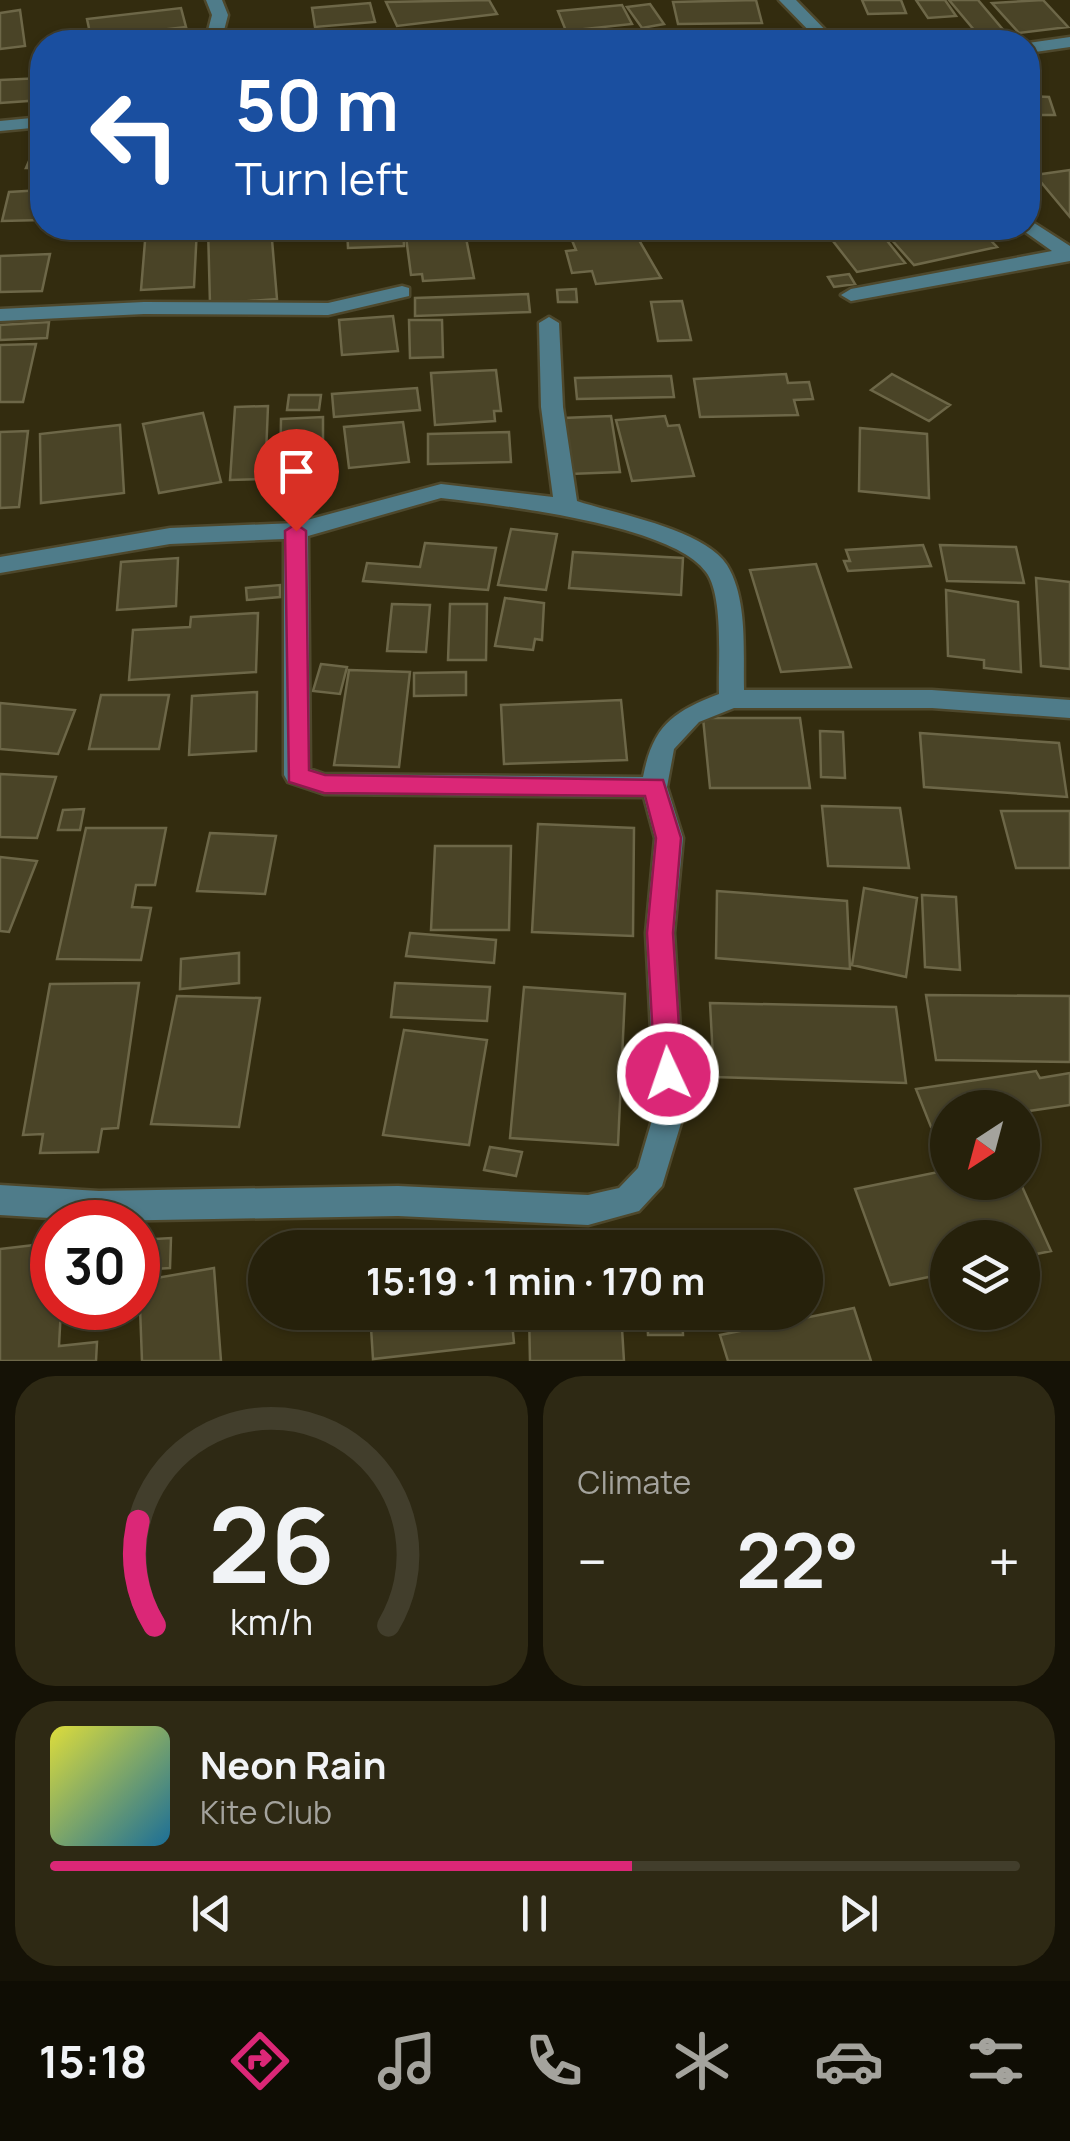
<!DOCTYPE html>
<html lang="en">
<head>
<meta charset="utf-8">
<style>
  :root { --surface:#26210b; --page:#2e2914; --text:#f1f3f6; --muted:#a4a39d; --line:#423e2c; --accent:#db2777 }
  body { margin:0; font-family:Manrope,sans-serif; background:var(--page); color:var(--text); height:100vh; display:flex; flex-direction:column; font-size:38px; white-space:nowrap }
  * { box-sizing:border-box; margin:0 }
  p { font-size:32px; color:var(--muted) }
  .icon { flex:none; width:55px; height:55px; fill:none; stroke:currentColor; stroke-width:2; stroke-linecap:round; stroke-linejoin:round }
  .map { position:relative; height:1361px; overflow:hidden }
  .panel { display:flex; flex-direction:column; gap:15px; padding:15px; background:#151206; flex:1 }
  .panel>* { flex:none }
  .top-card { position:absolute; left:30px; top:30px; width:1010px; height:210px; border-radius:40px; box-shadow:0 2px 8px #0004,0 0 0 2px var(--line); background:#1a4fa0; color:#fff; overflow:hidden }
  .needle { width:65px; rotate:216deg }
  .fabs { position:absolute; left:930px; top:1090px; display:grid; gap:20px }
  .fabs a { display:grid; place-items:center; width:110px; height:110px; border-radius:50%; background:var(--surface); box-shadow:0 2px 8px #0004,0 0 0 2px var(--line); font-size:50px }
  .speed { position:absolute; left:30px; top:1200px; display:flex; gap:20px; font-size:50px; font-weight:700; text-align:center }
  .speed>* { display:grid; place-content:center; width:130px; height:130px; border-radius:50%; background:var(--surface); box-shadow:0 2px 8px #0004,0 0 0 2px var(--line); line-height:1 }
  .speed .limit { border:15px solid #d22; background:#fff; color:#111 }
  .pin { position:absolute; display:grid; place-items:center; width:85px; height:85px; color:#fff; margin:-102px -42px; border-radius:50% 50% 50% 0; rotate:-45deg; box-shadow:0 0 10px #0007 }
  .pin .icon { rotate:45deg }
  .me { position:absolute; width:110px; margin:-55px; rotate:357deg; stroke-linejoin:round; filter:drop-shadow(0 0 8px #0008) }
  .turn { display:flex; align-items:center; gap:35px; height:210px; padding:0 40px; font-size:45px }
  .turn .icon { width:130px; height:130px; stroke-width:2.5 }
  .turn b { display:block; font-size:70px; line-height:85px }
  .big { font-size:75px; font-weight:700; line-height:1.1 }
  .panel .tile { flex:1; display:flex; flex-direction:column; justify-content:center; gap:15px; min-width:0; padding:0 35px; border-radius:40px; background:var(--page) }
  .panel .dial { align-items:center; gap:0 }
  .dial svg { height:260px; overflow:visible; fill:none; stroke:var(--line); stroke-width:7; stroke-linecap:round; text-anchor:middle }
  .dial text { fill:var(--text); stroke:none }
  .song { display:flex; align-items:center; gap:30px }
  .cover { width:120px; height:120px; border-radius:15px; background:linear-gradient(135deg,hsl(60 70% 55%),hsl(200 70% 35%)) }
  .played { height:10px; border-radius:5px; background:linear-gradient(90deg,var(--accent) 60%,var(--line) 60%) }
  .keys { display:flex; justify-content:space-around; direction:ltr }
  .heat { display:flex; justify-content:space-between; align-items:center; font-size:55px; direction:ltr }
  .panel .tiles { flex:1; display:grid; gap:15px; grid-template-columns:1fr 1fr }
  .tile:last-child { grid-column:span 2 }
  .trip { position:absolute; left:248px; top:1230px; width:575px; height:100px; border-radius:50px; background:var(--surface); box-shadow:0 2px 8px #0004,0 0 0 2px var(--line); font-weight:700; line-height:100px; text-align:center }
  .tabs { display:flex; height:160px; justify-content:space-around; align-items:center; background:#0f0d04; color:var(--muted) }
  .tabs .icon { width:70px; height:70px }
  .tabs .selected { color:var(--accent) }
  .tabs b { font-size:45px; color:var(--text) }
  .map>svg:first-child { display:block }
  .building { fill:#4a4427; stroke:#6d6748; stroke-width:2.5 }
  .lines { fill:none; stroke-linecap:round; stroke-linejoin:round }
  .minor-casing { stroke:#4e482c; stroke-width:5 }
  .minor { fill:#4f7c8a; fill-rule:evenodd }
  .route { fill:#db2777; stroke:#8e194d; stroke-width:2.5 }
</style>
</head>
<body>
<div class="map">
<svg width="1070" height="1361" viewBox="0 0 1070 1361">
  <rect width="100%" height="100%" fill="#332c0f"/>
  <path class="building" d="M489 0 497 14 397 26 386 2Z
    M756 0 762 23 678 24 673 2Z
    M862 0H901L906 13 868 14Z
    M916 0H945L956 16 928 18Z
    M949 0H978L1005 32 975 31Z
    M1043 0 1068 27 1019 33 992 3Z
    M370 3 375 22 315 27 312 8Z
    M650 4 664 24 642 28 627 7Z
    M622 5 632 24 566 31 558 11Z
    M181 8 186 27 91 38 87 19Z
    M20 10 25 46 0 49V13Z
    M490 31 492 42H443V32Z
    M436 33 437 42H401L400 35Z
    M42 78V100L0 103V80Z
    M1028 96 1049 97 1055 115H1028Z
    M39 138H42V168H26Z
    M1070 170V217L1035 175Z
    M42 190V220L2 221 9 192Z
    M197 228 194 287 141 290 146 229Z
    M208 228H271L277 299 210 304Z
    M347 228H403L404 246 348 248Z
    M632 228 661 278 596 284 592 271 572 273 566 251 576 250 569 233Z
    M979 228 997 247 914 265 882 229Z
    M880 232 905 263 857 272 833 241Z
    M465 233 474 278 423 281 422 274 411 275 406 237Z
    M50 254 42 291 0 292V256Z
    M849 274 855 284 834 287 828 277Z
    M576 289 577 302H558L557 290Z
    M528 294 530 312 415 316V298Z
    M682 301 691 340 658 341 651 302Z
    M393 316 398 351 342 355 339 320Z
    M409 320H442L443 357 410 358Z
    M49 322 47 338 0 340V325Z
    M36 344 23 402H0V345Z
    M496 370 501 411H494L495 421 435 425 431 373Z
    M786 374 788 383 809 382 813 399 794 400 798 415 700 417 694 379Z
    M892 374 950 405 929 421 871 390Z
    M671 376 674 397 577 399 575 378Z
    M417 388 420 410 334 417 332 394Z
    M289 395H321L319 410H287Z
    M268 406 265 479 230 480 235 407Z
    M203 413 221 482 159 493 143 424Z
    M611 416 620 472 570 474 563 418Z
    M665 416 668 426 679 425 694 476 632 481 616 420Z
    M323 417V473L280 475 281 419Z
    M403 422 409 462 349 468 344 427Z
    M120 425 124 493 41 503 40 434Z
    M860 428 927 434 929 498 859 491Z
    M28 431 19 507 0 508V432Z
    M509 432 511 462 428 464V434Z
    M511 529 557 534 546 590 498 585Z
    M425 543 496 548 488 590 363 581 367 563 420 567Z
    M923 545 931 566 848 571 844 561H850L846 550Z
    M940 545 1016 547 1024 583 947 581Z
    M573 552 683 558 681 595 569 588Z
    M178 558 176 606 117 610 121 562Z
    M816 564 851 667 781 672 750 570Z
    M1036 578 1070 582V669L1041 666Z
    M280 585V597L247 600 246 588Z
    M946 590 1018 602 1021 672 984 668V660L948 656Z
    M505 598 544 603 542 640 535 639 533 650 495 646Z
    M392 604 430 605 426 652 387 651Z
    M450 604H487L486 660H448Z
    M258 613 256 672 129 680 133 630 190 627 191 617Z
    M321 664 347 667 340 694 313 691Z
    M349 670 410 672 399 767 334 765Z
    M466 672V695L414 696V673Z
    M257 692 256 751 189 755 192 696Z
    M101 695H169L159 749H89Z
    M621 700 627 760 504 764 501 705Z
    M0 703 75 710 58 754 0 749Z
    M703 718H800L810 788H710Z
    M820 731 843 732 845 778 821 777Z
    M920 733 1059 743 1067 797 924 787Z
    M0 774 56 777 37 838 0 837Z
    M822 806 900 808 909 868 828 866Z
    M84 809 80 830H58L63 810Z
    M1001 811H1070V868H1016Z
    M538 824 634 828 633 936 532 932Z
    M86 828H166L155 885H136L132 907 151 908 141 960 57 959Z
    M210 833 276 836 265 894 197 891Z
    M435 846H511L509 930H431Z
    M0 857 37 861 9 932 0 931Z
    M864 888 917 898 906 977 852 965Z
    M717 891 847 901 850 969 716 958Z
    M922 895 956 897 960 970 925 967Z
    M410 933 496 940 494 963 406 956Z
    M239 953V983L180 989 181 959Z
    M139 983 118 1128 102 1129 98 1152 40 1153 43 1134 23 1135 50 984Z
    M395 983 490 987 487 1021 391 1017Z
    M524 987 625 994 618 1145 510 1138Z
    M926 995 1070 996V1062L936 1060Z
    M177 996 260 998 239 1127 151 1124Z
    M710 1003 896 1007 906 1083 714 1077Z
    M404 1030 487 1040 469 1145 383 1135Z
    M1036 1071 1040 1078 1070 1073V1105L1022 1112V1108H948V1125L931 1127 916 1089Z
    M490 1147 522 1152 516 1176 484 1170Z
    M948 1170V1182H1020L1051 1251 1022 1257V1238H948V1273L890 1285 855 1189Z
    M502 1234 503 1248H385Z
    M171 1238 170 1268 138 1270 139 1240Z
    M52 1243V1308H61L59 1346 97 1342 96 1361H0V1249Z
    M214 1268 221 1361H142L139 1281Z
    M854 1308 871 1361H728L720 1335Z
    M370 1312H511L514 1343 373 1359Z
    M529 1312H621L624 1361H530Z
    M647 1312H682L683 1335H648Z"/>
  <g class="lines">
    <defs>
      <path id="minor" d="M206 0H222L228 15 221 42H205L212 15Z
        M779 0H796L837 42H820Z
        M1070 37V47L1028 53V43Z
        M42 117V127L0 131V121Z
        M1028 219 1070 246V261L851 301 841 295 851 289 1052 251 1021 229 1028 228Z
        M402 286 409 288V296L328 315 144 314 0 321V309L144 302 328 303Z
        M549 317 559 323 563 407 577 501C616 514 704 529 727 565 748 599 743 652 744 690H932L1070 700V718L932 708H734L699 722 674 749 667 787 683 838 674 933 685 1110 662 1186 639 1211 588 1225 398 1216 99 1221 0 1215V1185L99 1191 398 1186 588 1195 619 1188 638 1168 655 1110 646 933 655 838 644 797 324 794 288 782 284 775V539L170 544 0 573V557L170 528 296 523 441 484 553 497 541 407 539 323ZM441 498C499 505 672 524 706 572 724 596 718 663 719 694 672 712 653 726 643 777L324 774 310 769 308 536Z"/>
    </defs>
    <use href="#minor" class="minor-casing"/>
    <use href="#minor" class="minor"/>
  </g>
  <path class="route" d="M296 524 306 531 309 770 325 775 663 780 681 838 673 933 682 1074 678 1083 668 1087 659 1083 655 1074 647 933 656 838 645 796 324 793 289 782 285 531Z"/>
</svg>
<div class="fabs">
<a><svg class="needle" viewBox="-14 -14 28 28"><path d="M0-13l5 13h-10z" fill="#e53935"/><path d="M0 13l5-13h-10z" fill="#a4a39d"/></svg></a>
<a><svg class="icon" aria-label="layers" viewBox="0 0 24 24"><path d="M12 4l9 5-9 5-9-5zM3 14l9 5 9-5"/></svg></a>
</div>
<div class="speed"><div class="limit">30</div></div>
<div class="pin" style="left:296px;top:531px;background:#d93025"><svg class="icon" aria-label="arrive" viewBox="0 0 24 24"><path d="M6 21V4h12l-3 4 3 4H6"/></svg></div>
<svg class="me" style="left:668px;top:1074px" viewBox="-20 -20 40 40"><circle r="17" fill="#db2777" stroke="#fff" stroke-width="3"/><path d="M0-11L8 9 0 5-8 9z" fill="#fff"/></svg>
<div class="trip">15:19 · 1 min · 170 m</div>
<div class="top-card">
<div class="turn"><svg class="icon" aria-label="left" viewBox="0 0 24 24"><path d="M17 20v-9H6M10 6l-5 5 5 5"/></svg><div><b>50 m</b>Turn left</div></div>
</div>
</div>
<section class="panel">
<div class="tiles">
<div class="tile dial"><svg viewBox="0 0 100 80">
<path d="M14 69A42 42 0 1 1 86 69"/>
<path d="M14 69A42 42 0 0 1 9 37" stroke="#db2777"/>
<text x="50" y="56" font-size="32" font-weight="700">26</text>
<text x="50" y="72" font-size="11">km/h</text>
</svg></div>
<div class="tile"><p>Climate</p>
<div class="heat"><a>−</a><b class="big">22°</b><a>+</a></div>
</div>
<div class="tile">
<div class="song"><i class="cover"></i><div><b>Neon Rain</b><p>Kite Club</p></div></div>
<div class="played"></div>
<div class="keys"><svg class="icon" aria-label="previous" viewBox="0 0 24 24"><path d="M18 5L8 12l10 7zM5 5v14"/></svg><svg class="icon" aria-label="pause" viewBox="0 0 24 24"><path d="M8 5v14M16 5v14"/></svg><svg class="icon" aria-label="next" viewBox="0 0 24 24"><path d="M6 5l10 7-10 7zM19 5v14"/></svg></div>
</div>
</div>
</section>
<nav class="tabs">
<b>15:18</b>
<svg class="icon selected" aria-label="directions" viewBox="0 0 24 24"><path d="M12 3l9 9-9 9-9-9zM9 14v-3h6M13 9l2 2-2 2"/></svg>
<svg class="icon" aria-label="music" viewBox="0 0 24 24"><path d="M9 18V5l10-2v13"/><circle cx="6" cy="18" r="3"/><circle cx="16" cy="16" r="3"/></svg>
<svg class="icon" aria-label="phone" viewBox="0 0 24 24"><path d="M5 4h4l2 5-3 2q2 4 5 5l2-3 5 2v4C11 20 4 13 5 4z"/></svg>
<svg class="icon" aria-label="climate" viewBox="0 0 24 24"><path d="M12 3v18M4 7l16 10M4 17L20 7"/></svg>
<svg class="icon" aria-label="car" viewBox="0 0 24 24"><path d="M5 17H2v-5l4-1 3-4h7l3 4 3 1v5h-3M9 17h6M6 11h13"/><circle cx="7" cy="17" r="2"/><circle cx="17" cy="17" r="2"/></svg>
<svg class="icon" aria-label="filters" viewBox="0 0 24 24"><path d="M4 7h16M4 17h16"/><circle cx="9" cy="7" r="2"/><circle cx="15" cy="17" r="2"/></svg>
</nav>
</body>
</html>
